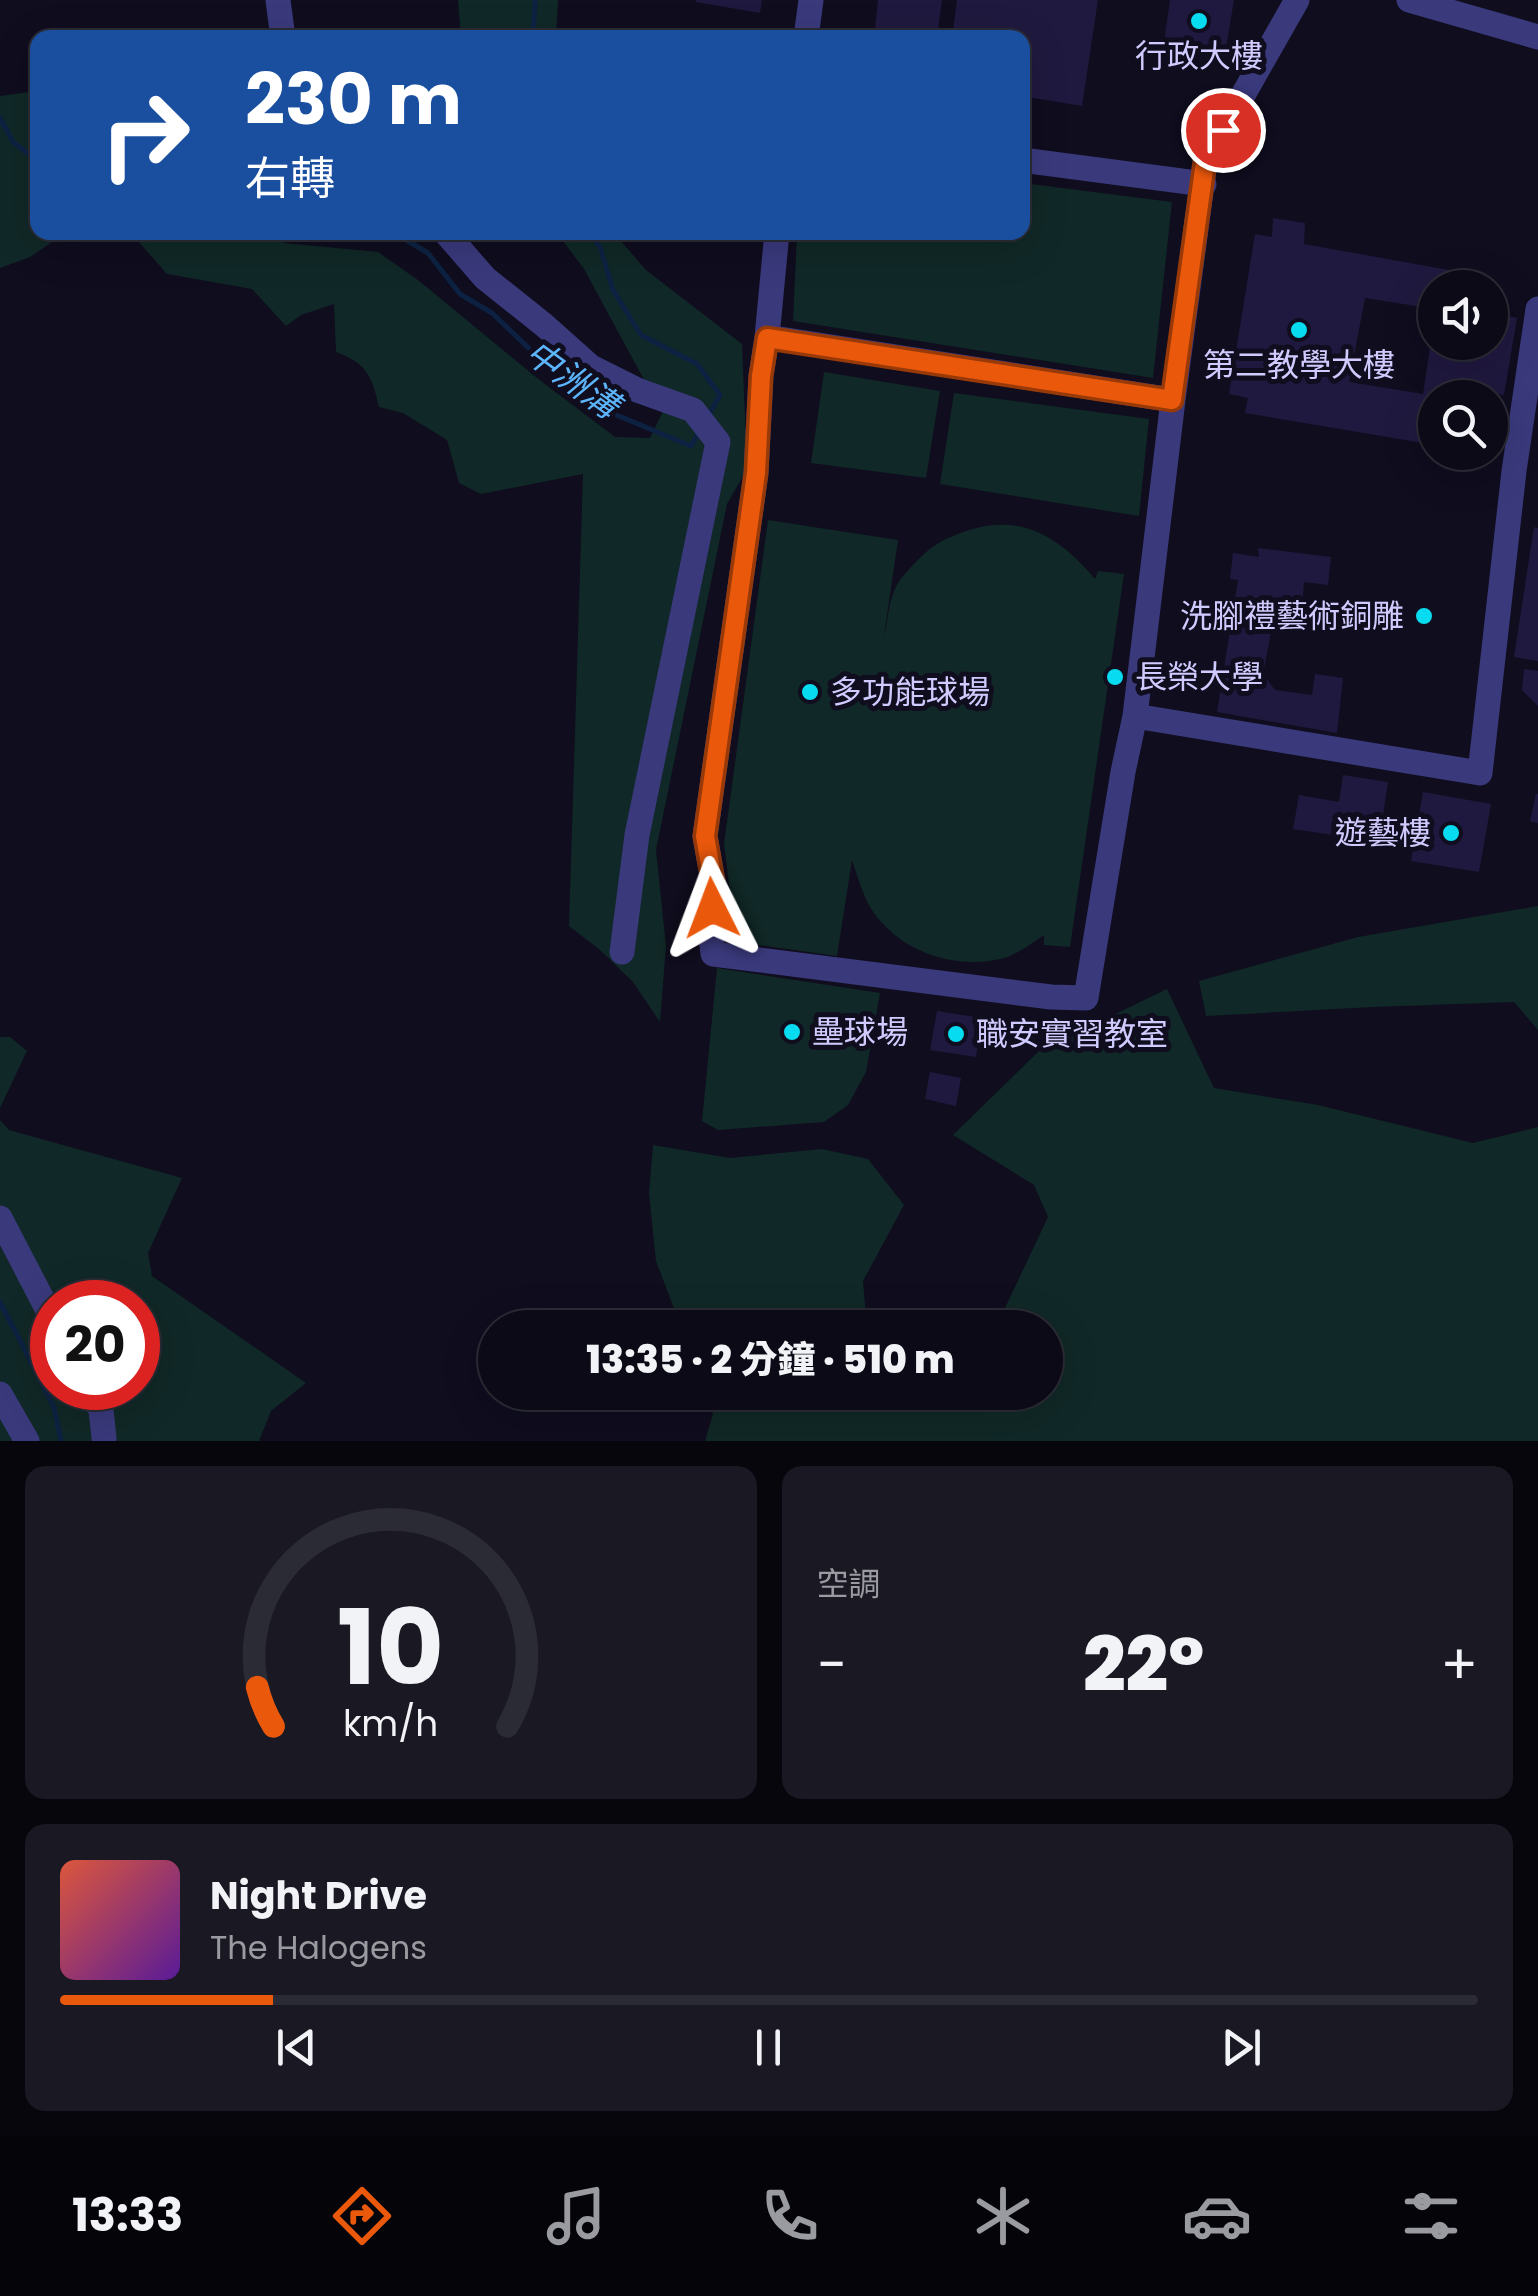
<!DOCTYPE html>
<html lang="zh-TW">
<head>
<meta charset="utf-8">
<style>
  :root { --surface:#0b0a16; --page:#191823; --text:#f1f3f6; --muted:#9a9aa1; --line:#2b2b35; --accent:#ea580c }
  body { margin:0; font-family:Poppins,"Noto Sans TC",sans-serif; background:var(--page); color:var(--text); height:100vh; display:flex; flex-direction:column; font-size:38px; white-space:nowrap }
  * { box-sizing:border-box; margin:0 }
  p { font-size:32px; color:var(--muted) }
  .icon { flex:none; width:55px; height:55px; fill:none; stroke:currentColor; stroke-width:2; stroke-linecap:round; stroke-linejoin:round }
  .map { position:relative; height:1441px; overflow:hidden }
  .sheet { display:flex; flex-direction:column; gap:25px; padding:25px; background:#06060c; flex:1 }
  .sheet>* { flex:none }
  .banner { position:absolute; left:30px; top:30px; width:1000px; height:210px; border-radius:20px; box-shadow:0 10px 40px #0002,0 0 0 2px var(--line); background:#1a4fa0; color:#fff; overflow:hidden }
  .tools { position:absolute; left:1418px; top:270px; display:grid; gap:20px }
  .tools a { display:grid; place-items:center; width:90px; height:90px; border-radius:50%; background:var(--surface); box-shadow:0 10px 40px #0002,0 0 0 2px var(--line); font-size:50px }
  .speed { position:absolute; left:30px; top:1280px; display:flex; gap:20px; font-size:50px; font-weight:700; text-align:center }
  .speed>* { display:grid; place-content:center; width:130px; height:130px; border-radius:50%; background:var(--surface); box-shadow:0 10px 40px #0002,0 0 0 2px var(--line); line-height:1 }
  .speed .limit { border:15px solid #d22; background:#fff; color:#111 }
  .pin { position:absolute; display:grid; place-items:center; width:85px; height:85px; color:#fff; margin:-42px; border:5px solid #fff; border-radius:50%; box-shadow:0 2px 10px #0007 }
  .me { position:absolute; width:110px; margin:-55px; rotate:357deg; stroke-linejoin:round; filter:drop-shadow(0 0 8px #0008) }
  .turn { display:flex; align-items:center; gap:35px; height:210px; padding:0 50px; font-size:45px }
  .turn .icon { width:130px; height:130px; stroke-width:2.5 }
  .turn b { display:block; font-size:70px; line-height:85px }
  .big { font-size:75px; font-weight:800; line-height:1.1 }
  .sheet .widget { flex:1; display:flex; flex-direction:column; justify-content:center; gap:15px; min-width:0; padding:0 35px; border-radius:20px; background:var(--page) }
  .sheet .dial { align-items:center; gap:0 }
  .dial svg { height:260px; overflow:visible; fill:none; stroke:var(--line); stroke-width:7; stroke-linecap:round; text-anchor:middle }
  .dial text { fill:var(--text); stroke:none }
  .song { display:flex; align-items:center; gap:30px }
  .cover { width:120px; height:120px; border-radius:15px; background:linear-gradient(135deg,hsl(10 70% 55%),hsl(270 70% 35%)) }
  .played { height:10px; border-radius:5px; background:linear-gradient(90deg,var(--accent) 15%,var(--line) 15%) }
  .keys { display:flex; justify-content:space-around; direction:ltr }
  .heat { display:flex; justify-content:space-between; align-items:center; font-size:55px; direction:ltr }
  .sheet .tiles { flex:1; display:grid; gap:25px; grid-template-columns:1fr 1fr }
  .widget:last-child { grid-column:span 2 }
  .trip { position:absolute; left:478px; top:1310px; width:585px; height:100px; border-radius:50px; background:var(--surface); box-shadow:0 10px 40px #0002,0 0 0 2px var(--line); font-weight:800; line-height:100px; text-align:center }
  .tab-bar { display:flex; height:160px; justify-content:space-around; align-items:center; background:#040409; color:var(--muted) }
  .tab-bar .icon { width:70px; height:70px }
  .tab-bar .selected { color:var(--accent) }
  .tab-bar b { font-size:45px; color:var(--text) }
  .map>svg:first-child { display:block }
  .green { fill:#102827; fill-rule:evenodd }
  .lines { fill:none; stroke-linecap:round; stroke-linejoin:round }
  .stream { stroke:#0d2242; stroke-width:5 }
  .building { fill:#20193f }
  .minor { stroke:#3a397c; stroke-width:25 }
  .route-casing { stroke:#983908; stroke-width:25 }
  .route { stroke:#ea580c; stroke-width:18 }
  .poi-dot { fill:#06dbef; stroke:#0f0d1e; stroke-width:4 }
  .labels { text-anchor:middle; stroke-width:10; stroke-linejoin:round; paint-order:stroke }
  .poi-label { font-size:32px; fill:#d0cbfe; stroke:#0f0d1e; text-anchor:start }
  .water-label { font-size:35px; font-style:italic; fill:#5cb4fb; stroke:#0f0d1e }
</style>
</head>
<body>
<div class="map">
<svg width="1538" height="1441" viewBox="0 0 1538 1441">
  <rect width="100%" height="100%" fill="#0f0d1e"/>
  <path class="green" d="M458 0H558L556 37H461Z
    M37 91 38 232 65 233 30 257 0 268V96Z
    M1023 183 1172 202 1153 378 793 321 797 233 1022 232Z
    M131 233H282L284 243 378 252 418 280 537 378 615 437 650 438 662 413 584 269 557 233H614L646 270 742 344 747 469 727 504 656 850 666 946 660 1022 633 982 600 950 569 926 583 474 481 494 459 483 447 440 403 413 379 407C372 377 367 363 336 352L334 304 301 315 286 326 252 289 167 274Z
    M824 372 940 391 926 478 811 463Z
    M954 393 1149 419 1139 516 940 484Z
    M768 520 898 540 884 636C888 622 888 605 894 591 899 578 912 566 922 556 936 542 951 536 969 530 1024 513 1061 539 1095 579L1098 571 1124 574 1070 947 1044 945V935C1032 943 1018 954 1004 958 958 970 906 954 877 917 864 901 858 878 852 860L837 956 729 941 730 892 724 844Z
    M1538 906V1030L1514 1002 1373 1007 1206 1016 1199 981 1358 937Z
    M717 968 880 993 866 1072 848 1105 824 1122 718 1130 702 1121Z
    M1167 989 1214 1088 1318 1105 1473 1143 1538 1127V1441H705L713 1414 705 1393 1045 1392V1328L996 1327 1048 1217 1034 1185 953 1135 1039 1051Z
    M0 1037H10L27 1051 0 1108Z
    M0 1120 9 1130 182 1178 148 1253 152 1276 306 1383 271 1411 259 1441H0ZM52 1302H138V1388H52Z
    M653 1145 730 1158 822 1149 868 1159 904 1205 863 1281 867 1327H681L656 1261 649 1193Z"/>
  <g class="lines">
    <path class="stream" d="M533 38 535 0
      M0 118 13 142 35 159 38 158
      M393 232 428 253 460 294 492 313 540 359 614 414 691 446 698 434
      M588 232 600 247 613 290 641 335 697 364 720 395 708 416
      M0 1302 54 1407 61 1441"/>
  </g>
  <path class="building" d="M696 0H762L760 13 696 2Z
    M878 0H942L937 38H874Z
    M957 0H1098L1082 106 1022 96V38H952Z
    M1170 0H1234L1225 54 1164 42Z
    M1273 218 1305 223 1304 244 1471 274 1468 288H1435V309L1365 298 1349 382 1423 394 1433 327H1435V342H1490V312L1517 318 1504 395 1459 386 1457 398H1435V445L1245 413 1248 398 1229 394 1255 234 1272 237Z
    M1534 527 1538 528V661L1514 657Z
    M1258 548 1331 557 1328 585 1304 582 1300 630 1272 627 1263 674 1275 690 1312 695 1315 674 1343 678 1337 733 1217 712 1238 580 1230 579 1233 553 1259 557Z
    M1524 669 1538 671V706L1522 690Z
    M1343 775 1388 782 1379 842 1293 829 1299 795 1339 802Z
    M1423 792 1491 804 1479 872 1411 861Z
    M1536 794H1538V823L1530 821Z
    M937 1011 981 1018 976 1057 930 1050Z
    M930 1072 961 1078 956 1106 925 1099Z"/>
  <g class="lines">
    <path class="minor" d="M278 0 283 38
      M1409 0 1538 37
      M806 38 811 0
      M1022 160 1204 184
      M445 232 485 278 544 325 591 367 637 390 693 410 718 442 637 835 622 952
      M777 232 767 337 761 376 756 473 705 836 714 887 710 929 713 954 1051 997 1086 998 1123 772 1135 716 1173 400 1205 162 1297 0
      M767 337 1173 400
      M1135 716 1480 773 1514 471 1538 309
      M0 1218 52 1318
      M89 1388 101 1410 104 1438
      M0 1394 27 1441"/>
  </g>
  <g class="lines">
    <defs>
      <path id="route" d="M712 908 714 887 705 836 756 473 761 376 767 338 1172 400 1205 162 1223 130"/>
    </defs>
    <use href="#route" class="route-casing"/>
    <use href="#route" class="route"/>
  </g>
  <g class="poi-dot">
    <circle cx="1199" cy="21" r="10"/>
    <circle cx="1299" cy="330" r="10"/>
    <circle cx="1424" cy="616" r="10"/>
    <circle cx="1115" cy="677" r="10"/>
    <circle cx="810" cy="692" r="10"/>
    <circle cx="1451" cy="833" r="10"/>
    <circle cx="792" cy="1032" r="10"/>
    <circle cx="956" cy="1034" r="10"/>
  </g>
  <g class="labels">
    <g class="poi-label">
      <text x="1199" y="67" text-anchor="middle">行政大樓</text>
      <text x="1299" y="376" text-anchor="middle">第二教學大樓</text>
      <text x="1404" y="627" text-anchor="end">洗腳禮藝術銅雕</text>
      <text x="1135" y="688">長榮大學</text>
      <text x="830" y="703">多功能球場</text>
      <text x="1431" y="844" text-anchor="end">遊藝樓</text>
      <text x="812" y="1043">壘球場</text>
      <text x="976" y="1045">職安實習教室</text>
    </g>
    <g class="water-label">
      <text transform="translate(572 379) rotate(36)" y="12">中洲溝</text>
    </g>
  </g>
</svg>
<div class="tools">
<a><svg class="icon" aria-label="sound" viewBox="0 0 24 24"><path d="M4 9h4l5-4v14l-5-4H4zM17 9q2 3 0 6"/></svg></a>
<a><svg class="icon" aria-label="search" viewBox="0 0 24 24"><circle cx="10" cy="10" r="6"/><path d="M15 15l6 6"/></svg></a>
</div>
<div class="speed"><div class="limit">20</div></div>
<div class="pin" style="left:1223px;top:130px;background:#d93025"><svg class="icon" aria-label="arrive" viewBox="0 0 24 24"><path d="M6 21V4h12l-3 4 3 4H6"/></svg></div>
<svg class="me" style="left:712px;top:908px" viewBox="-20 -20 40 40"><path d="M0-17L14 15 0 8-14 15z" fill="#ea580c" stroke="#fff" stroke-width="4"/></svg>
<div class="trip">13:35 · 2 分鐘 · 510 m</div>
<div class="banner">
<div class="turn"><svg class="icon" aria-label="right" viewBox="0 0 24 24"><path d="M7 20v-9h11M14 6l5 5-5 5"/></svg><div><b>230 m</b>右轉</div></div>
</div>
</div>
<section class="sheet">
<div class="tiles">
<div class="widget dial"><svg viewBox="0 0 100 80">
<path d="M14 69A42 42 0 1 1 86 69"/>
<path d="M14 69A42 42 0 0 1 9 57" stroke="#ea580c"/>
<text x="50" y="56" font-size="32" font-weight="700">10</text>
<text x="50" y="72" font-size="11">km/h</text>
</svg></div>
<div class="widget"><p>空調</p>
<div class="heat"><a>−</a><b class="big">22°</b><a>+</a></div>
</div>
<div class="widget">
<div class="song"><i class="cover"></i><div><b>Night Drive</b><p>The Halogens</p></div></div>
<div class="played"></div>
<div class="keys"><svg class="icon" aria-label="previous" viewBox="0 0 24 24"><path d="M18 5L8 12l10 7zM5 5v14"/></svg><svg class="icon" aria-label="pause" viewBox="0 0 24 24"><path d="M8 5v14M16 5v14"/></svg><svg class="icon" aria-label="next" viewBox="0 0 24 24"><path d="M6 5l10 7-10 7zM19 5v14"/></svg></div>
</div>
</div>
</section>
<nav class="tab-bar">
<b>13:33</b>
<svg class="icon selected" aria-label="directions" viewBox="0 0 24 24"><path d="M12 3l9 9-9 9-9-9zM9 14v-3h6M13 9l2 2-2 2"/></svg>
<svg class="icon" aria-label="music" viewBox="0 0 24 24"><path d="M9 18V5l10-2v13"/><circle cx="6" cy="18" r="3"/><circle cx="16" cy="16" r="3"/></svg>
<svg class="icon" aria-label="phone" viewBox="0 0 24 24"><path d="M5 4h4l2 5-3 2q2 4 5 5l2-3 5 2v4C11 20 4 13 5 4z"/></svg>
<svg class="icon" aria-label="climate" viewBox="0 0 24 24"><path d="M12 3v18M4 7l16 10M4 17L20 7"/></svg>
<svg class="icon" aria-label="car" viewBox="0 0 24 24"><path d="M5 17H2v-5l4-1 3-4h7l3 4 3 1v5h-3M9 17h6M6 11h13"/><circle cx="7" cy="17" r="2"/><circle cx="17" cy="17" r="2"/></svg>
<svg class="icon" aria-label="filters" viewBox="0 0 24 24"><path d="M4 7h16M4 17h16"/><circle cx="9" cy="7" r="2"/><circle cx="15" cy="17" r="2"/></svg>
</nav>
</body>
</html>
